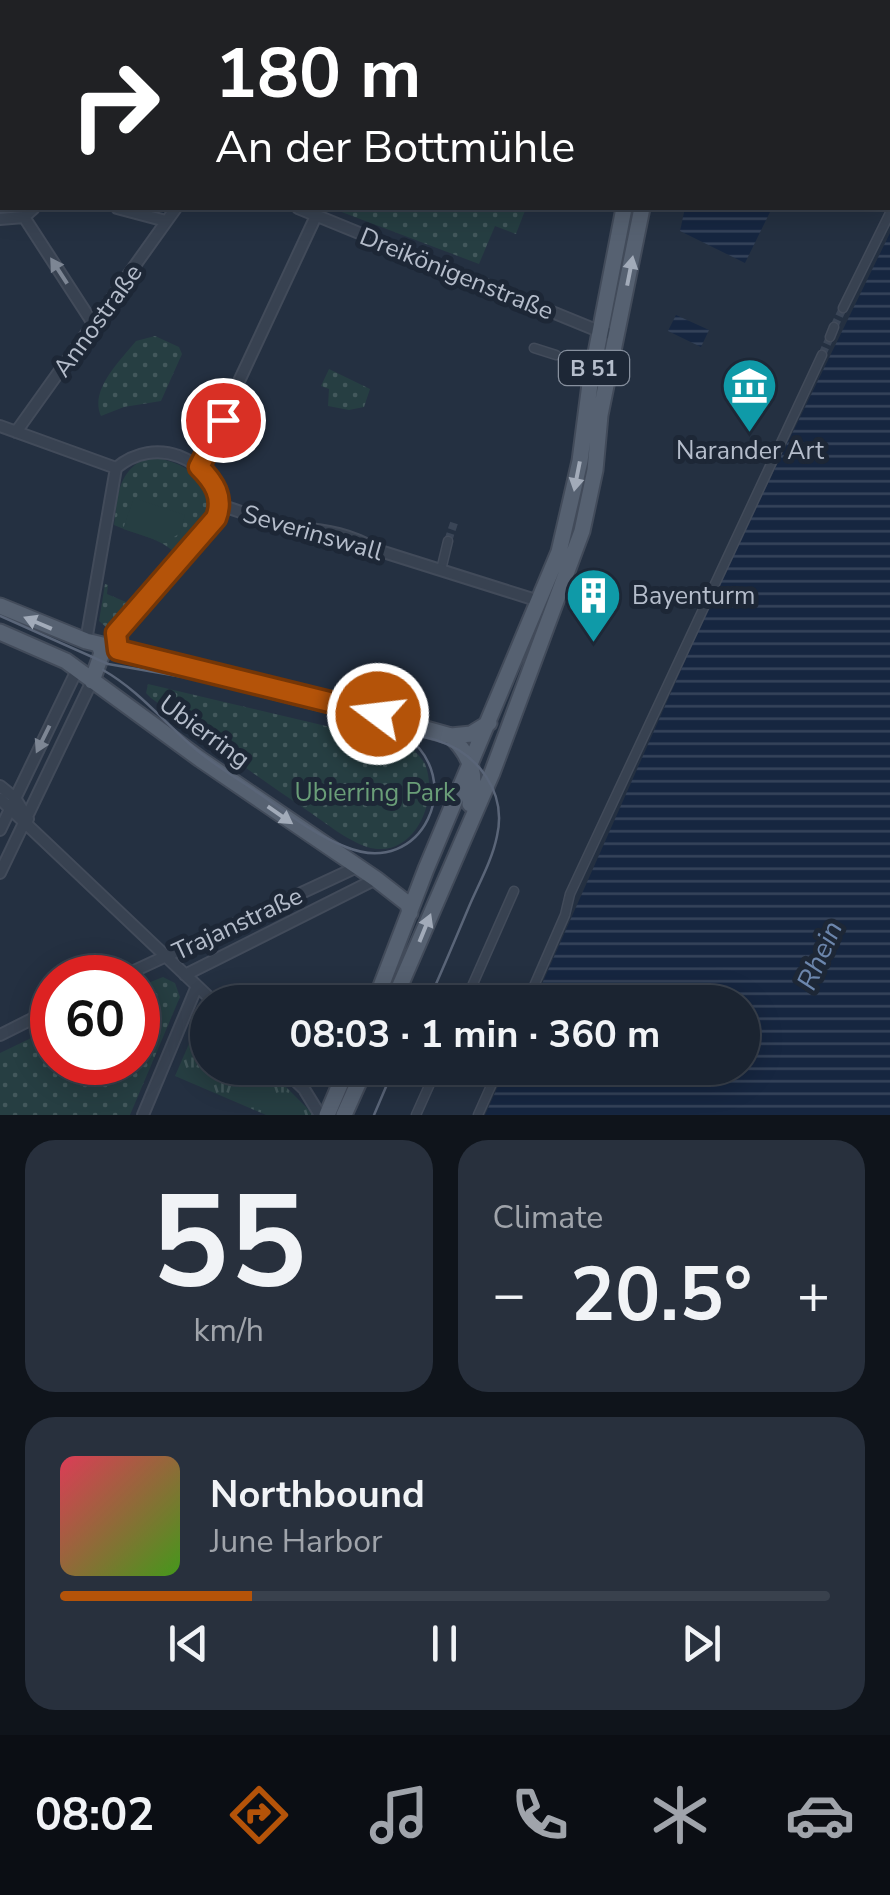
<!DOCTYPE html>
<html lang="en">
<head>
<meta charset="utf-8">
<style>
  :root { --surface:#1b2431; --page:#28303d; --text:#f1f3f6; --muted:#a0a4ab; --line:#39414d; --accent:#b45309 }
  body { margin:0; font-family:"Nunito Sans",sans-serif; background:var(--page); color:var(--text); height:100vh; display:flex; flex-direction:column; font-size:38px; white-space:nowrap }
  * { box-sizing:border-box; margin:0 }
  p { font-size:32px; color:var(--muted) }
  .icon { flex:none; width:55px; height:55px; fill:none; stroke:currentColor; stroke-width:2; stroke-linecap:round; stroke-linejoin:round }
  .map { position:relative; height:1115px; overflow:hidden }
  .details { display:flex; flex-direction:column; gap:25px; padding:25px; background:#0f141b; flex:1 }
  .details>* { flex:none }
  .banner { position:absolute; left:0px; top:0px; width:890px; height:210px; box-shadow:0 5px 25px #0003,0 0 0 2px var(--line); background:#202124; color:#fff; overflow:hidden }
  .speed { position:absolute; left:30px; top:955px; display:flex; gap:20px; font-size:50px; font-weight:700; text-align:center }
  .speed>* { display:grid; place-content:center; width:130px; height:130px; border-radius:50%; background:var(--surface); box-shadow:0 5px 25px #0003,0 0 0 2px var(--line); line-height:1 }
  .speed .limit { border:15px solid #d22; background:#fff; color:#111 }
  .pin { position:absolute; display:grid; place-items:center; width:85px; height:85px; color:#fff; margin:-42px; border:5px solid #fff; border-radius:50%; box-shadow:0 2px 10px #0007 }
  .me { position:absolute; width:110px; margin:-55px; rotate:285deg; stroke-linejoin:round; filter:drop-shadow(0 0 8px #0008) }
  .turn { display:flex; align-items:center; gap:35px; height:210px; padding:0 50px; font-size:45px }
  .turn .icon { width:130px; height:130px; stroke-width:2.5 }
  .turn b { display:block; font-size:70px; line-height:85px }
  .big { font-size:75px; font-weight:700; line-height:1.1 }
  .details .card { flex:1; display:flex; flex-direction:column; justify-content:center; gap:15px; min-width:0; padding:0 35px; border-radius:30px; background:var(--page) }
  .details .dial { align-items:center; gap:0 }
  .dial b { font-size:130px; line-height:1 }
  .song { display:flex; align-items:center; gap:30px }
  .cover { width:120px; height:120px; border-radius:15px; background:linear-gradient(135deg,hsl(350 70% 55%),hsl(100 70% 35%)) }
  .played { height:10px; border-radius:5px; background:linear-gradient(90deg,var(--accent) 25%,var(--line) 25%) }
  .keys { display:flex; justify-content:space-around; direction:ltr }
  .heat { display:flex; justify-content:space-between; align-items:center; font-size:55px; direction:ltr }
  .details .tiles { flex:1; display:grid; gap:25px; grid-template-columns:1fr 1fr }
  .card:last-child { grid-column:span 2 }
  .trip { position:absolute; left:190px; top:985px; width:570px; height:100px; border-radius:50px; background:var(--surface); box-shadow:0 5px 25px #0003,0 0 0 2px var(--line); font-weight:700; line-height:100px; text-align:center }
  .tab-bar { display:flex; height:160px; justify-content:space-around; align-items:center; background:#0b0e14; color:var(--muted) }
  .tab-bar .icon { width:70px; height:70px }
  .tab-bar .on { color:var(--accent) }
  .tab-bar b { font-size:45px; color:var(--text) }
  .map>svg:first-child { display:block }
  .grass { fill:url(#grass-tufts) }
  .park { fill:url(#park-dots) }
  .garden { fill:#263e42 }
  .water { fill:url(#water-rules) }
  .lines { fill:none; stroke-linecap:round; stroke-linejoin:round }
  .pedestrian-tunnel { stroke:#3a4556; stroke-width:8; stroke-dasharray:8 4; stroke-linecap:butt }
  .pedestrian-casing { stroke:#424b5a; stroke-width:11 }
  .minor-casing { stroke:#424b5a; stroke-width:14 }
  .primary-casing { stroke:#424b5a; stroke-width:19 }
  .pedestrian { stroke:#384251; stroke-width:8 }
  .minor { stroke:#384251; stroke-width:10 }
  .primary { stroke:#566171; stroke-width:15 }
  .tram { stroke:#5a6578; stroke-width:2.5 }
  .oneway { fill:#7d8694 }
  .oneway2 { fill:#a2abb9 }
  .route-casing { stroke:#753606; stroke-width:25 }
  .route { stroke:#b45309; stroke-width:18 }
  .labels { text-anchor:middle; stroke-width:10; stroke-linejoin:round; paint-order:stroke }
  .shield { fill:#1d2736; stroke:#87909e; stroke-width:2.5 }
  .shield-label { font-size:22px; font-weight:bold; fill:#b5bdcb }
  .street-label { font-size:25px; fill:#b5bdcb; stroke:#1d2736 }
  .poi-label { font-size:25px; fill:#b5bdcb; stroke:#1d2736 }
  .park-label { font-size:25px; fill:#6a9e78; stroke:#1d2736 }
  .water-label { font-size:28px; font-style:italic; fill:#6c86ac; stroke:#1d2736 }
</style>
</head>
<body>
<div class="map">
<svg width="890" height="1115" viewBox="0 0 890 1115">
  <defs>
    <pattern id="grass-tufts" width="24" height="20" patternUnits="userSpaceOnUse" patternTransform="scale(2.5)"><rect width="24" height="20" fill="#263e42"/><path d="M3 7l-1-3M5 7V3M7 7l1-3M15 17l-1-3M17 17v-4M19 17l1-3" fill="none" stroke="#43585c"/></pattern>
    <pattern id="park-dots" width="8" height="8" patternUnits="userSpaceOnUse" patternTransform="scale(2.5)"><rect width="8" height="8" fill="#263e42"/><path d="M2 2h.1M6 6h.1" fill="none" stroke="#43585c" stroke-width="1.8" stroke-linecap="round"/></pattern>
    <pattern id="water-rules" width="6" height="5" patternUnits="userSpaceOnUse" patternTransform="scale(2.5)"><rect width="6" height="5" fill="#162640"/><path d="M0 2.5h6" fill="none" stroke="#36445a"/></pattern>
  </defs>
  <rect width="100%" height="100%" fill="#243041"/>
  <path class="grass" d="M207 1015 208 1068H267L314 1115H266L175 1076 198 1023Z"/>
  <path class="park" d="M331 208H526L516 234 495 226 479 264Z
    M155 336 179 347 182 354 161 401 124 407 101 416C89 390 120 361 136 341Z
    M329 369 370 389 364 407 349 410 328 406 329 389 321 386Z
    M147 458C175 456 221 481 206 515 199 529 184 541 174 552 160 538 133 533 114 525 117 497 118 470 147 458Z
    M105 584 108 585 107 594 126 602 132 596 134 598 106 627 99 621Z
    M148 684 411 746C415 752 422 758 425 764 440 801 413 861 367 847 346 840 326 823 308 811 254 775 203 737 151 698L146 693Z
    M163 977 175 983 180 997 130 1115H0V1053L52 1028V1062H138V987Z"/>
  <path class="garden" d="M134 498 185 515 180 533 165 543 123 529Z"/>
  <path class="water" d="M685 208H772L745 263 680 231Z
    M890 233V1115H485L506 1068H742V1002H534L723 575Z
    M676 315 709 330 701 347 668 331Z"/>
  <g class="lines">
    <path class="pedestrian-tunnel" d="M834 327 843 308
      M822 355 830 337
      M448 541 454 523"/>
    <defs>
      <path id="pedestrian" d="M843 308 890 213
        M830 337 834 327
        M534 348 556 355
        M441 570 448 541
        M465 1002 514 891
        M527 1002 565 915 570 894 822 355
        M416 1115 437 1068
        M478 1115 499 1068"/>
      <path id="minor" d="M28 0 31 2
        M436 0 442 2
        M63 2 64 0
        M336 2 338 0
        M0 65 2 69
        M1 90 2 86
        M117 208 166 221
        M298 208 601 332 618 335
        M24 217 94 325
        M0 219 24 217 34 208
        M0 426 116 468
        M16 432 176 208
        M199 467 316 216
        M116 468C155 435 210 457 220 505
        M220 505C245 513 274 525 299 528 327 530 352 535 377 550L539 601
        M86 641 116 468
        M118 650 116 633 216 517 220 505
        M0 786 15 798 28 819
        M0 799 214 1002
        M0 830 77 670
        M0 873 92 681
        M185 975 376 879
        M119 978 355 868
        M0 1035 52 1009
        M282 1068 304 1089 320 1115
        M143 1115 197 986"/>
      <path id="primary" d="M663 2V0
        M680 2V0
        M0 606 86 641 272 686 451 736 471 734 489 723
        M0 632 66 661 200 759 376 879 408 904 410 913
        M92 681 102 653 99 645
        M451 736C472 757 477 776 470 804
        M375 1002 426 869 559 552 580 461 590 384 624 208
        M393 1002 492 773 582 531 595 470 600 415 642 208
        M327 1115 347 1068
        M344 1115 365 1068"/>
    </defs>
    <use href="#pedestrian" class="pedestrian-casing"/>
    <use href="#minor" class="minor-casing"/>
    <use href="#primary" class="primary-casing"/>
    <use href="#pedestrian" class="pedestrian"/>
    <use href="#minor" class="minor"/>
    <use href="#primary" class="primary"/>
    <path class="tram" d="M0 616 108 664 189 678 436 740C478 753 507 792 497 836 492 861 478 885 468 909 455 940 442 971 428 1002
      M103 670C138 690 161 719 191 745 212 764 237 778 260 794 287 813 315 835 346 847 423 879 468 778 404 735
      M374 1115 394 1068"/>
  </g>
  <defs><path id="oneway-solid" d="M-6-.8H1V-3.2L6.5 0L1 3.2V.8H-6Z" transform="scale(2.5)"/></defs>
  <g class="oneway">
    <use href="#oneway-solid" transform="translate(59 271) rotate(-123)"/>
    <use href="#oneway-solid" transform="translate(43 739) rotate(116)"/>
  </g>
  <g class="oneway2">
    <use href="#oneway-solid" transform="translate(630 271) rotate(-79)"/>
    <use href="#oneway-solid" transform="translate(577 476) rotate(101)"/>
    <use href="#oneway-solid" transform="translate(38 623) rotate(-157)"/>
    <use href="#oneway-solid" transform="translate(280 815) rotate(35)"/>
    <use href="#oneway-solid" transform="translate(425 928) rotate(-68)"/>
  </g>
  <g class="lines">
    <defs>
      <path id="route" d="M223 420 199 467C214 482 224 497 216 518L116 633 118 650 378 714"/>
    </defs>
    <use href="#route" class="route-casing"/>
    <use href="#route" class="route"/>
  </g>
  <defs>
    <symbol id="museum-pin" viewBox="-11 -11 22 30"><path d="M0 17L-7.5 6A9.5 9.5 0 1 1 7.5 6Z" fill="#0f9aa8" stroke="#1d2736"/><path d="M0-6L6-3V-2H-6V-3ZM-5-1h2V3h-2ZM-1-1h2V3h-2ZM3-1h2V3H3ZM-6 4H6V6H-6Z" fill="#fff"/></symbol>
    <symbol id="building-pin" viewBox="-11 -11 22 30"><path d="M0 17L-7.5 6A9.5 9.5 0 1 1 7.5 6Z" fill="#0f9aa8" stroke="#1d2736"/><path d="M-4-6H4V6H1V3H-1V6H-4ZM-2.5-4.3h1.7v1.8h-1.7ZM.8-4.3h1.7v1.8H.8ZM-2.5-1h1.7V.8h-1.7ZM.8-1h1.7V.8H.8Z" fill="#fff"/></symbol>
  </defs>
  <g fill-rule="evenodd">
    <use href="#museum-pin" x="718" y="354" width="63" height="86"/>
    <use href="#building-pin" x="562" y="564" width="63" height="86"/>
  </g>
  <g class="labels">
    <rect class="shield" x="559" y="351" width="70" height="34" rx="8"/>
    <g class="shield-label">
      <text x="594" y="376">B 51</text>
    </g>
    <g class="street-label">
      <text transform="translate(457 273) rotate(22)" y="9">Dreikönigenstraße</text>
      <text transform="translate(97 320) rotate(-54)" y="9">Annostraße</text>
      <text transform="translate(313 532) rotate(16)" y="9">Severinswall</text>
      <text transform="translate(205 731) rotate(36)" y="9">Ubierring</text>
      <text transform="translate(237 923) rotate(-25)" y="9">Trajanstraße</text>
    </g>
    <g class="poi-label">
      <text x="750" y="459">Narander Art</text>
      <text x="632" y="604" text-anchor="start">Bayenturm</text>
    </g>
    <g class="park-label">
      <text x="375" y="801">Ubierring Park</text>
    </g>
    <g class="water-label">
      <text transform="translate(819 955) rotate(-66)" y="10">Rhein</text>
    </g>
  </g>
</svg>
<div class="speed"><div class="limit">60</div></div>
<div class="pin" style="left:223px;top:420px;background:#d93025"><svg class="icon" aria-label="arrive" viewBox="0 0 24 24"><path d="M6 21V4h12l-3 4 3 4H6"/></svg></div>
<svg class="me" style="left:378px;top:714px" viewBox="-20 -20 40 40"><circle r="17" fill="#b45309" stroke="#fff" stroke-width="3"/><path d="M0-11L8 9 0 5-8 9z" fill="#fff"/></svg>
<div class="trip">08:03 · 1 min · 360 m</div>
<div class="banner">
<div class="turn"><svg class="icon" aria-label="right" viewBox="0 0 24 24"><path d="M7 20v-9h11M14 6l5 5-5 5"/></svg><div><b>180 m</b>An der Bottmühle</div></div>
</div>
</div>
<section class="details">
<div class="tiles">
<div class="card dial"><b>55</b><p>km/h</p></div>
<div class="card"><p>Climate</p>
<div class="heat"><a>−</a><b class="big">20.5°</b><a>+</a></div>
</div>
<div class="card">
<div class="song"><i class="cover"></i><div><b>Northbound</b><p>June Harbor</p></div></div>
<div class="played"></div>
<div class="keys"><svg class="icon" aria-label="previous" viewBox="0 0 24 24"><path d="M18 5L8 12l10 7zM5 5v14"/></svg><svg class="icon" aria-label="pause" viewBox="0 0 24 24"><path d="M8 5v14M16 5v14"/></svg><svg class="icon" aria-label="next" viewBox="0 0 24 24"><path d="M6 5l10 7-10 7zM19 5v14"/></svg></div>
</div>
</div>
</section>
<nav class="tab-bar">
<b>08:02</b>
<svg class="icon on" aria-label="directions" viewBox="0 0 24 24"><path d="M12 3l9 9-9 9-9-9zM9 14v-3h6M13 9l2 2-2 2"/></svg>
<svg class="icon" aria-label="music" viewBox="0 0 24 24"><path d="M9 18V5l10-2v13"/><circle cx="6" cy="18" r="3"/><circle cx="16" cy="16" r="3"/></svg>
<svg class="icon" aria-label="phone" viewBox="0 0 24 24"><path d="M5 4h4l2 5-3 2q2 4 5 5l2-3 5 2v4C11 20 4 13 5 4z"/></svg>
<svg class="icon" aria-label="climate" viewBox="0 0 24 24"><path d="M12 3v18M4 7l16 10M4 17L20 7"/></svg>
<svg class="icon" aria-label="car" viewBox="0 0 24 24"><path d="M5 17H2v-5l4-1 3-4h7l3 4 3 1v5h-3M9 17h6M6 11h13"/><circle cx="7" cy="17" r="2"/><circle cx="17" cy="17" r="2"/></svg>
</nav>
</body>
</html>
